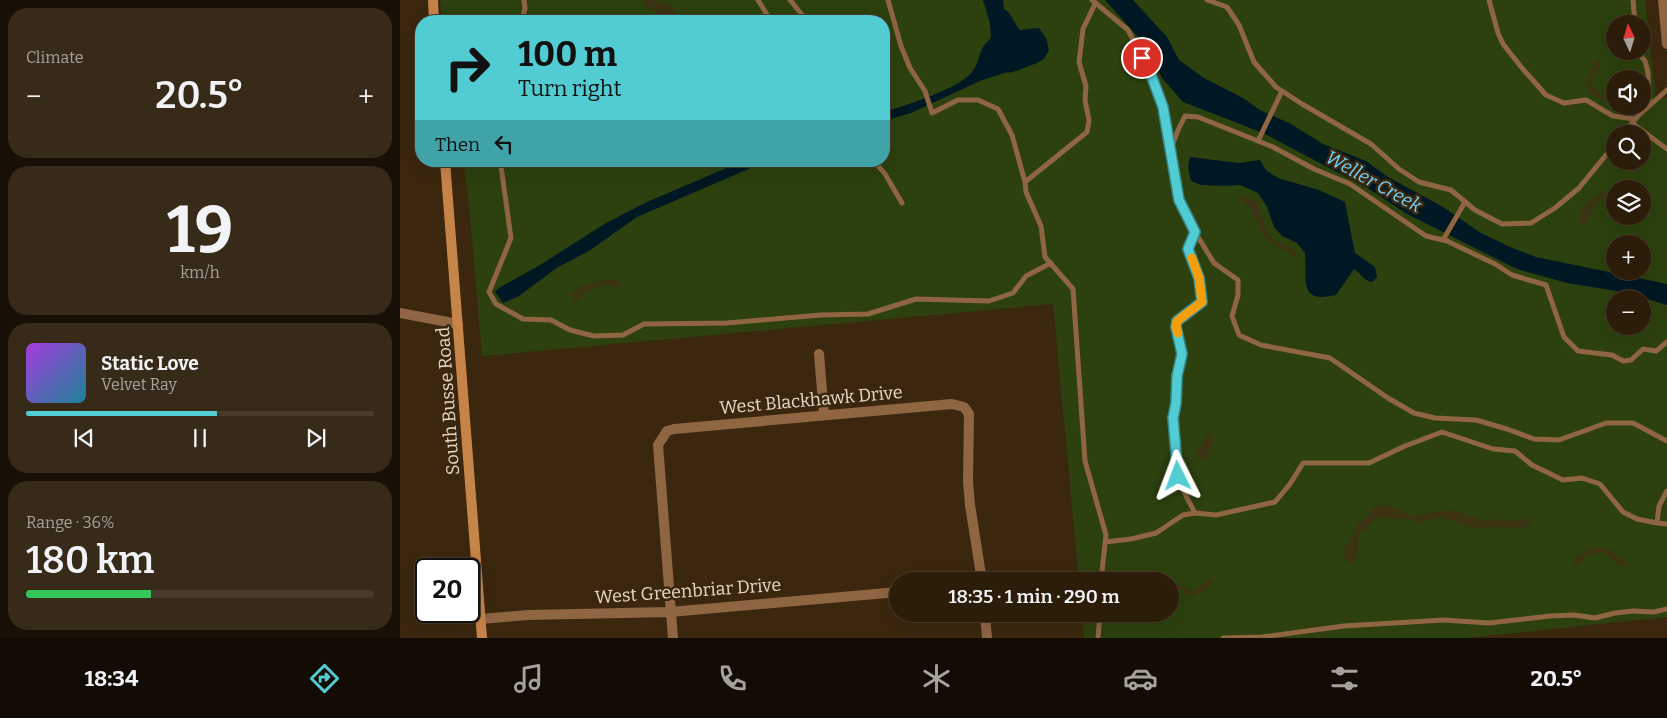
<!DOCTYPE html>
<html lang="en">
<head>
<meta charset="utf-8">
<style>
  :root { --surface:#2c1d0a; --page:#382a18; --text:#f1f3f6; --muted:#a6a29c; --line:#483b2b; --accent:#51ccd2 }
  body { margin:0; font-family:Bitter,serif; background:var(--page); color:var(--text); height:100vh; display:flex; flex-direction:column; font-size:19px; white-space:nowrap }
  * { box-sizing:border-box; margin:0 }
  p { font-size:16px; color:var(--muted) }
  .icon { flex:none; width:28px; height:28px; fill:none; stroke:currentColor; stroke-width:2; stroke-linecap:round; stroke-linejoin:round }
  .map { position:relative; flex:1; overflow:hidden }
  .drawer { display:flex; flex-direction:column; gap:8px; padding:8px; background:#181006; width:400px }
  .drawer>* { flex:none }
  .banner { position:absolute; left:15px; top:15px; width:475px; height:152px; border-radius:20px; box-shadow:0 5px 20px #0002,0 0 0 1px var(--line); background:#51ccd2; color:#111; overflow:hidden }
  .needle { width:32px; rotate:356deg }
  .controls { position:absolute; left:1206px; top:15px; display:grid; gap:10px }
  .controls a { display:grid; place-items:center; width:45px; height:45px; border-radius:50%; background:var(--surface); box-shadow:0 5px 20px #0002,0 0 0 1px var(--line); font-size:25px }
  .speed { position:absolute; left:15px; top:558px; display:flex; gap:10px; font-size:25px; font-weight:700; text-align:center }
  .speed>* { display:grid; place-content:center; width:65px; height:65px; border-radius:50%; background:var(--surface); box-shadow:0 5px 20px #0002,0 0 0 1px var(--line); line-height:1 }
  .speed .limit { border:2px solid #111; border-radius:8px; background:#fff; color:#111 }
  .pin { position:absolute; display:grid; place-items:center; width:42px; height:42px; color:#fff; margin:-21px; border:2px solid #fff; border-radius:50%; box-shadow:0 1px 5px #0007 }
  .me { position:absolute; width:55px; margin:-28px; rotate:357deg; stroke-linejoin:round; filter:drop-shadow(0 0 4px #0008) }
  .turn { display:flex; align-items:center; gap:18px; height:105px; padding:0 20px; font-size:22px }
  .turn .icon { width:65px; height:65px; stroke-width:2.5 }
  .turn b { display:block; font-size:35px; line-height:42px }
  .then { display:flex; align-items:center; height:48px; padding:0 20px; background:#0003; gap:10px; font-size:19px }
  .big { font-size:38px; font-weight:600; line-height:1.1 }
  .drawer .tile { flex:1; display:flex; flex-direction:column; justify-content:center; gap:8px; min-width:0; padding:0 18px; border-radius:20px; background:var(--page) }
  .drawer .dial { align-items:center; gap:0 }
  .dial b { font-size:65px; line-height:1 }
  .song { display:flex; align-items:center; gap:15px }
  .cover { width:60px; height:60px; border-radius:8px; background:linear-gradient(135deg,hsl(280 70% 55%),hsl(190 70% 35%)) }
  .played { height:5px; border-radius:2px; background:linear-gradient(90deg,var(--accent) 55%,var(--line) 55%) }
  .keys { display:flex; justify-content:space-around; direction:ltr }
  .heat { display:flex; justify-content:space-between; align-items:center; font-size:28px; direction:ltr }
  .charge { height:8px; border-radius:4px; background:linear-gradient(90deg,#34c759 36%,var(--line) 0) }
  .trip { position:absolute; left:489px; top:572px; width:290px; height:50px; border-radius:25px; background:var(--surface); box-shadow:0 5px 20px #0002,0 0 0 1px var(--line); font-weight:600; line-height:50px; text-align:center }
  .tabs { display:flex; height:80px; justify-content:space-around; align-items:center; background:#120c04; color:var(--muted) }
  .tabs .icon { width:35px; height:35px }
  .tabs .selected { color:var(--accent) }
  .tabs b { font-size:22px; color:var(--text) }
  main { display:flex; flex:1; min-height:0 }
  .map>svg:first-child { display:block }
  .green { fill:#2c410e; fill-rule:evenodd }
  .sand { fill:#3b3312 }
  .water { fill:#001823 }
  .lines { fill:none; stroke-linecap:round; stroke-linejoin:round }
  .service { stroke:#8f6542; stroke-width:5 }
  .minor { stroke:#8f6542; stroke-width:10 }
  .secondary { stroke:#c78449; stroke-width:10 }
  .route-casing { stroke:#358588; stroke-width:12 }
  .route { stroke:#51ccd2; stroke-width:9 }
  .slow { stroke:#f59e0b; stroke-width:9 }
  .labels { text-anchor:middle; stroke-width:5; stroke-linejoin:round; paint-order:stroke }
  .street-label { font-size:18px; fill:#e5d8ca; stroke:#3b270e }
  .water-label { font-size:19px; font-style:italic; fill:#71d3fa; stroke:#3b270e }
</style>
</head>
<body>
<main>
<section class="drawer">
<div class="tile"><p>Climate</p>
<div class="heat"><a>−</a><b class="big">20.5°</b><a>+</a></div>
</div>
<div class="tile dial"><b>19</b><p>km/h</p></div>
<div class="tile">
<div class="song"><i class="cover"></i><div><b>Static Love</b><p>Velvet Ray</p></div></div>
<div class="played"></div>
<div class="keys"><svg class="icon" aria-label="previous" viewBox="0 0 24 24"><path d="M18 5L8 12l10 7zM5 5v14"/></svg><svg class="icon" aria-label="pause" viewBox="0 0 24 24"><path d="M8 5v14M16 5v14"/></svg><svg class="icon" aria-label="next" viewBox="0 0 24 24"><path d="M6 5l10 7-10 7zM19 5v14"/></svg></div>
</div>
<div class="tile"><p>Range · 36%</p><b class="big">180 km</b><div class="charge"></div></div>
</section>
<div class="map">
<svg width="1267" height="638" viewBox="0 0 1267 638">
  <rect width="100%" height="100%" fill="#3b270e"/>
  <path class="green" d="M40 0H1245L1256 98H1267V617L1066 638H684L682 614H770V581H679L653 304 82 356 69 203 63 161H484V21H43ZM1215 24H1242V51H1215ZM1215 79H1242V106H1215ZM1215 134H1242V161H1215ZM1215 189H1242V216H1215ZM1215 244H1242V271H1215ZM1215 299H1242V326H1215Z"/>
  <path class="sand" d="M244 0C262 0 274 2 280 21H271C262 13 250 11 242 2Z
    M1199 60C1203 67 1196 74 1191 79 1193 90 1200 94 1209 98V101L1207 102C1181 92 1183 81 1196 61Z
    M1206 191 1208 192 1207 196 1200 199 1185 224 1179 226C1178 210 1192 196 1206 191Z
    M842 197H848L856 201C862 213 863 229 872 238 879 245 895 245 896 256L895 258 882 248 871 244 864 236 859 228 851 208 844 202Z
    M207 280 219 281 222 283 221 286C216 287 214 286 209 285 199 285 179 293 176 302L173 303 171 301V296L179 287 184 284Z
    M808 433H812C815 442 810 453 803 460L798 458 797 453Z
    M987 505 1001 510 1011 516 1053 510 1084 521 1090 519 1117 521 1129 518 1131 521 1129 525 1113 529 1103 527 1075 528 1064 526 1056 522 1039 517 1020 522 1009 519H991L984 517 976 519 960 533 958 538 957 558 953 563 948 562 943 556 945 548 950 541 958 523 964 520 976 506Z
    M1190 548H1210L1218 558 1226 563 1227 566C1210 569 1215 549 1196 553 1181 556 1182 565 1173 569L1175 558Z
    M811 579 813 581V584L794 596 778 589 770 590V584C779 584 783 588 792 591Z"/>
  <path class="water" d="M583 0H603L604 9C612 13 614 24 620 30L639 28 646 38 649 50 644 59 637 63 613 72 604 73 580 81 511 113 484 121V112C506 105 559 89 572 72 578 64 579 55 583 47 585 44 588 41 591 38L590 23Z
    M705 0H733L767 37 779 60 804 78 843 98 860 110 891 124 923 144 966 161 988 177 1043 207 1081 233 1110 247 1136 257 1267 284V305L1223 292 1167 283 1117 269 1007 214 969 189 863 133 783 102 762 78 746 46Z
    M790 157 839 163 860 160 866 170 878 178 919 190 945 202 955 253 975 267 977 277 972 282C963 281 961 273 954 269L936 295C898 304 907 280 905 253L897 243 882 236 874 227 867 207 858 193 840 185 825 186 801 185 791 181 788 167Z
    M343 161H367L237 217 189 251 158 267 119 296 103 303 95 292 99 288 140 265 206 223 247 202Z"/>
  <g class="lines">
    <path class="service" d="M358 0 371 21
      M390 0 407 21
      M488 0 501 46 510 68 525 91 532 113 558 100H578L598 109 612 135 625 182
      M692 0 728 30 750 72 763 107 779 200 795 232 814 263 838 280V295L832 316 839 335 861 345 930 358 988 398 1014 413 1035 418 1076 420 1107 429 1134 439 1159 440 1206 423H1233L1267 441
      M807 0 827 7 839 25 854 62 876 87 902 104 971 144 999 169 1019 182 1051 190 1075 210 1102 224 1131 223 1155 208 1179 188 1215 144
      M1089 0 1098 33 1103 44 1122 68 1146 95 1164 103 1186 100 1213 116 1235 119
      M1233 0 1235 24
      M695 4 683 29 679 62 686 86 685 100 689 120 687 132 625 182 626 192 641 226 645 257 673 289 685 461 706 535 701 581
      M122 21 125 8 124 0
      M1237 51 1245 61 1248 72 1249 105
      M1232 123 1267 149
      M1223 134 1239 115 1267 90
      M858 141 882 91
      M770 151 778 130 785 116 798 117 873 147 914 169 950 184 1026 236 1047 241 1095 264 1112 275 1146 285 1164 337 1178 351 1212 355 1223 361 1231 360 1243 349 1256 351 1267 342
      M103 161 101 166 111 238 89 292 96 304 123 319 151 320 170 330 194 336 223 335 244 324 327 323 421 315 468 314 516 299 589 301 613 293 626 276 651 263
      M474 161 485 174 502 203
      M795 232 788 249 799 278 802 302 777 321 775 327 781 342 782 354 777 376 776 403 773 418 778 476 786 496 795 513 816 515 875 502 890 484 903 463H969L1005 446 1042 432 1093 449 1115 451 1132 465 1163 480 1182 478 1200 484 1223 512 1237 519 1257 523 1259 506 1267 491
      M1043 240 1065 202
      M1257 523 1267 524
      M705 542 731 539 756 533 783 515 795 513
      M698 638 700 614
      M823 638 862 637 944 626 1043 620 1089 623 1150 616 1174 615 1195 618 1215 613 1233 611 1254 612 1267 609"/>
    <path class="minor" d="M1263 0 1267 44
      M0 313 58 324
      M419 354 424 415
      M585 614 587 638
      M81 619 128 615 270 612 498 592
      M273 638 258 445 267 431 274 429 552 404 564 407 569 414 568 482 570 505 582 581"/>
    <path class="secondary" d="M33 0 34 21
      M45 161 82 638"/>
  </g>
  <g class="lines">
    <defs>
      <path id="route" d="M742 58 750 72 763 107 779 200 795 232 788 249 799 278 802 302 777 321 776 327 782 354 777 376 776 403 773 418 778 476"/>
    </defs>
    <use href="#route" class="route-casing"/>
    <use href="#route" class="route"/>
    <path class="slow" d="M778 333 776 327 777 321 802 302 799 278 792 258"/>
  </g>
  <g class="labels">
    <g class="street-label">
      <text transform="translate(411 400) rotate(-5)" y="6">West Blackhawk Drive</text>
      <text transform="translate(48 401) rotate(-94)" y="6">South Busse Road</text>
      <text transform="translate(288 591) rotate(-4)" y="6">West Greenbriar Drive</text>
    </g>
    <g class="water-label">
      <text transform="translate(974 181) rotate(29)" y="7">Weller Creek</text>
    </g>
  </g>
</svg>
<div class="controls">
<a><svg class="needle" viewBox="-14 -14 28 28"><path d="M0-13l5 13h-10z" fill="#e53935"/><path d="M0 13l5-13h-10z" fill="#a6a29c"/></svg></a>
<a><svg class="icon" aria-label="sound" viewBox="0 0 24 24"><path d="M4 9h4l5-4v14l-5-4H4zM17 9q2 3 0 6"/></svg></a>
<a><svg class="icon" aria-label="search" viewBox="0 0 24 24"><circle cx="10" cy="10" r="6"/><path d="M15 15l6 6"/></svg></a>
<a><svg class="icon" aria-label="layers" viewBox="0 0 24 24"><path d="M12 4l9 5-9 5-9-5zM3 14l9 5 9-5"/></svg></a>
<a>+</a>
<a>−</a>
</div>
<div class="speed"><div class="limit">20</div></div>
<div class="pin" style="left:742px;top:58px;background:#d93025"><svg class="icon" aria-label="arrive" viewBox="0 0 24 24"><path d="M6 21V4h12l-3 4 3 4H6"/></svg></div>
<svg class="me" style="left:778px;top:476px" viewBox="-20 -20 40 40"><path d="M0-17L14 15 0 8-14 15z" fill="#51ccd2" stroke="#fff" stroke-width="4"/></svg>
<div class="trip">18:35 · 1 min · 290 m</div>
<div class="banner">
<div class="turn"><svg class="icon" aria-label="right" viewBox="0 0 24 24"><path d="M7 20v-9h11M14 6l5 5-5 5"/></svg><div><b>100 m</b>Turn right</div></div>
<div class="then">Then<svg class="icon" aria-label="left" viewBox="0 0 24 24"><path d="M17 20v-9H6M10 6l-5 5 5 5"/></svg></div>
</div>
</div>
</main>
<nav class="tabs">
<b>18:34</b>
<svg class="icon selected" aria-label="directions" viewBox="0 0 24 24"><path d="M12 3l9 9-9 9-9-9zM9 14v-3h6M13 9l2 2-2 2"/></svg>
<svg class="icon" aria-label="music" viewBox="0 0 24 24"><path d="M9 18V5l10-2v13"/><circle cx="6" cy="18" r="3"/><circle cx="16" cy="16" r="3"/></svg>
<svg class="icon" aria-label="phone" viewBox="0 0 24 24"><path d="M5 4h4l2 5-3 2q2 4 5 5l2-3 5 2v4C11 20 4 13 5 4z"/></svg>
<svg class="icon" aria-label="climate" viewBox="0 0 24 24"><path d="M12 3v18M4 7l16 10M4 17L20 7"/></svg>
<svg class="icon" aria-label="car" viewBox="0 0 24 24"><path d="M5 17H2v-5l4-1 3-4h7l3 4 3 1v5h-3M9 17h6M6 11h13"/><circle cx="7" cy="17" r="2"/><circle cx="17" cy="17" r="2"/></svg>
<svg class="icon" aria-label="filters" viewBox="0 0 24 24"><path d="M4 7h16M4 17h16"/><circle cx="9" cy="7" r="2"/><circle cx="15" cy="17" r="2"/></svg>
<b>20.5°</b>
</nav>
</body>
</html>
